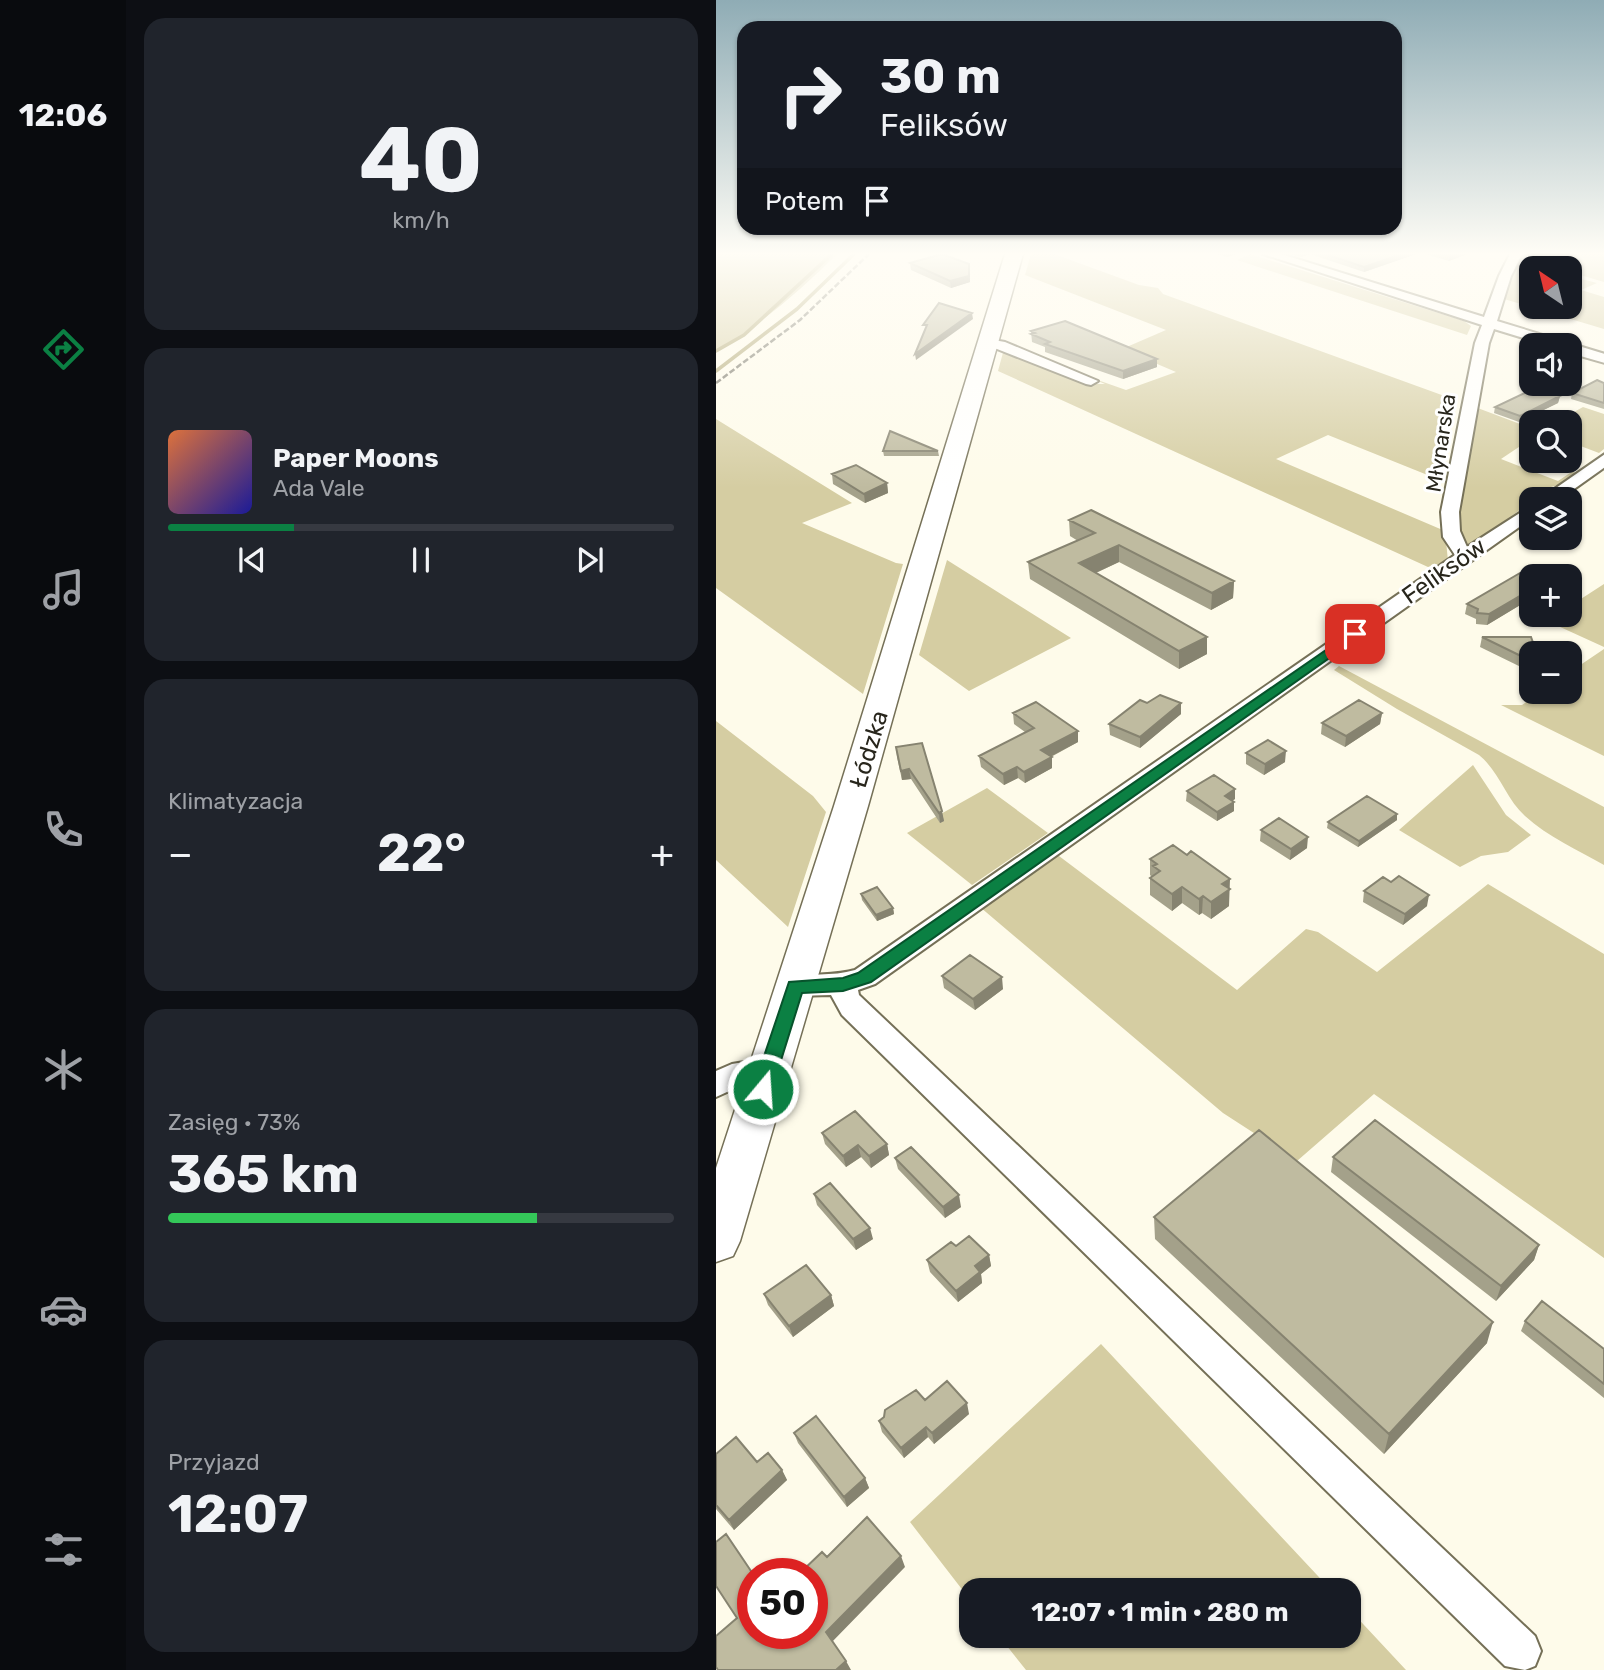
<!DOCTYPE html>
<html lang="pl">
<head>
<meta charset="utf-8">
<style>
  :root { --surface:#171b24; --page:#20242c; --text:#f1f3f6; --muted:#9ea1a6; --line:#363941; --accent:#0b8043 }
  body { margin:0; font-family:Rubik,sans-serif; background:var(--page); color:var(--text); height:100vh; display:flex; flex-direction:column; font-size:26px; white-space:nowrap }
  * { box-sizing:border-box; margin:0 }
  p { font-size:23px; color:var(--muted) }
  .icon { flex:none; width:38px; height:38px; fill:none; stroke:currentColor; stroke-width:2; stroke-linecap:round; stroke-linejoin:round }
  .map { position:relative; flex:1; overflow:hidden }
  .side { display:flex; flex-direction:column; gap:18px; padding:18px; background:#0d0f14; width:590px }
  .side>* { flex:none }
  .banner { position:absolute; left:21px; top:21px; width:665px; height:214px; border-radius:21px; box-shadow:0 2px 5px #0004; background:#171b24; color:var(--text); overflow:hidden }
  .needle { width:46px; rotate:325deg }
  .tools { position:absolute; left:803px; top:256px; display:grid; gap:14px }
  .tools a { display:grid; place-items:center; width:63px; height:63px; border-radius:14px; background:var(--surface); box-shadow:0 2px 5px #0004; font-size:35px }
  .speed { position:absolute; left:21px; top:1558px; display:flex; gap:14px; font-size:35px; font-weight:700; text-align:center }
  .speed>* { display:grid; place-content:center; width:91px; height:91px; border-radius:50%; background:var(--surface); box-shadow:0 2px 5px #0004; line-height:1 }
  .speed .limit { border:10px solid #d22; background:#fff; color:#111 }
  .pin { position:absolute; display:grid; place-items:center; width:60px; height:60px; color:#fff; margin:-30px; border-radius:14px; box-shadow:0 4px 10px #0006 }
  .me { position:absolute; width:77px; margin:-38px; rotate:18deg; stroke-linejoin:round; filter:drop-shadow(0 0 5px #0008) }
  .turn { display:flex; align-items:center; gap:24px; height:147px; padding:0 28px; font-size:32px }
  .turn .icon { width:91px; height:91px; stroke-width:2.5 }
  .turn b { display:block; font-size:49px; line-height:60px }
  .then { display:flex; align-items:center; height:66px; padding:0 28px; background:#0003; gap:14px; font-size:26px }
  .big { font-size:52px; font-weight:700; line-height:1.1 }
  .side .card { flex:1; display:flex; flex-direction:column; justify-content:center; gap:10px; min-width:0; padding:0 24px; border-radius:21px; background:var(--page) }
  .side .dial { align-items:center; gap:0 }
  .dial b { font-size:91px; line-height:1 }
  .song { display:flex; align-items:center; gap:21px }
  .cover { width:84px; height:84px; border-radius:10px; background:linear-gradient(135deg,hsl(20 70% 55%),hsl(240 70% 35%)) }
  .played { height:7px; border-radius:4px; background:linear-gradient(90deg,var(--accent) 25%,var(--line) 25%) }
  .keys { display:flex; justify-content:space-around; direction:ltr }
  .heat { display:flex; justify-content:space-between; align-items:center; font-size:38px; direction:ltr }
  .charge { height:10px; border-radius:5px; background:linear-gradient(90deg,#34c759 73%,var(--line) 0) }
  .trip { position:absolute; left:243px; top:1578px; width:402px; height:70px; border-radius:21px; background:var(--surface); box-shadow:0 2px 5px #0004; font-weight:700; line-height:70px; text-align:center }
  main { display:flex; flex:1; min-height:0 }
  .tab-bar { display:flex; flex-direction:column; width:126px; justify-content:space-around; align-items:center; background:#090b0e; color:var(--muted) }
  .tab-bar .icon { width:49px; height:49px }
  .tab-bar .selected { color:var(--accent) }
  .tab-bar b { font-size:32px; color:var(--text) }
  .map>svg:first-child { display:block }
  .green { fill:#d5cda2 }
  .lines { fill:none; stroke-linecap:round; stroke-linejoin:round }
  .stream { stroke:#aaa069; stroke-width:3.5 }
  .street-casing { stroke:#757057; stroke-width:4 }
  .secondary-casing { stroke:#757057; stroke-width:3 }
  .street { fill:#fff; fill-rule:evenodd }
  .secondary { fill:#fff; fill-rule:evenodd }
  .rail { stroke:#706e61; stroke-width:2.5; stroke-dasharray:6 2.5; stroke-linecap:butt }
  .wall { fill:#a4a18a }
  .shaded-wall { fill:#868370 }
  .building { fill:#bfbba0; stroke:#868370; stroke-width:2 }
  .route { fill:#0b8043; stroke:#07532c; stroke-width:2 }
  .labels { text-anchor:middle; stroke-width:6; stroke-linejoin:round; paint-order:stroke }
  .far-street-label { font-size:21px; fill:#28261c; stroke:#fff }
  .street-label { font-size:24px; fill:#28261c; stroke:#fff }
</style>
</head>
<body>
<main>
<nav class="tab-bar">
<b>12:06</b>
<svg class="icon selected" aria-label="directions" viewBox="0 0 24 24"><path d="M12 3l9 9-9 9-9-9zM9 14v-3h6M13 9l2 2-2 2"/></svg>
<svg class="icon" aria-label="music" viewBox="0 0 24 24"><path d="M9 18V5l10-2v13"/><circle cx="6" cy="18" r="3"/><circle cx="16" cy="16" r="3"/></svg>
<svg class="icon" aria-label="phone" viewBox="0 0 24 24"><path d="M5 4h4l2 5-3 2q2 4 5 5l2-3 5 2v4C11 20 4 13 5 4z"/></svg>
<svg class="icon" aria-label="climate" viewBox="0 0 24 24"><path d="M12 3v18M4 7l16 10M4 17L20 7"/></svg>
<svg class="icon" aria-label="car" viewBox="0 0 24 24"><path d="M5 17H2v-5l4-1 3-4h7l3 4 3 1v5h-3M9 17h6M6 11h13"/><circle cx="7" cy="17" r="2"/><circle cx="17" cy="17" r="2"/></svg>
<svg class="icon" aria-label="filters" viewBox="0 0 24 24"><path d="M4 7h16M4 17h16"/><circle cx="9" cy="7" r="2"/><circle cx="15" cy="17" r="2"/></svg>
</nav>
<section class="side">
<div class="card dial"><b>40</b><p>km/h</p></div>
<div class="card">
<div class="song"><i class="cover"></i><div><b>Paper Moons</b><p>Ada Vale</p></div></div>
<div class="played"></div>
<div class="keys"><svg class="icon" aria-label="previous" viewBox="0 0 24 24"><path d="M18 5L8 12l10 7zM5 5v14"/></svg><svg class="icon" aria-label="pause" viewBox="0 0 24 24"><path d="M8 5v14M16 5v14"/></svg><svg class="icon" aria-label="next" viewBox="0 0 24 24"><path d="M6 5l10 7-10 7zM19 5v14"/></svg></div>
</div>
<div class="card"><p>Klimatyzacja</p>
<div class="heat"><a>−</a><b class="big">22°</b><a>+</a></div>
</div>
<div class="card"><p>Zasięg · 73%</p><b class="big">365 km</b><div class="charge"></div></div>
<div class="card"><p>Przyjazd</p><b class="big">12:07</b></div>
</section>
<div class="map">
<svg width="889" height="1670" viewBox="0 0 889 1670">
  <rect width="100%" height="100%" fill="#fefbea"/>
  <path class="green" d="M0 254H121C84 291 45 324 0 352Z
    M315 254H338L423 285 442 288 447 294 734 398 719 478 612 435 560 459 729 531 732 561 712 567 282 371 288 349 378 384H389L373 377 410 390 460 372 406 349 450 330 309 275Z
    M534 254 748 321 755 326 751 335 521 260Z
    M806 254H888V282L854 272V268H837L808 260 805 258Z
    M801 261 825 268H816V306H854V276L881 283 865 290 888 297V329L788 299 793 278Z
    M759 407 815 428V439L785 459 842 481 857 471 859 473 842 485 835 487 824 499H816L815 504 809 506 742 556 741 520Z
    M867 407 888 414V449L883 453 854 442V422H840Z
    M0 419 136 503 86 523 180 563 187 564 147 694 0 588Z
    M231 560 355 638 253 691 203 655Z
    M888 584V647L831 621 841 614H854V606Z
    M888 649V756L785 705H806L826 691H854V672Z
    M623 666 888 807V865C862 850 832 837 809 816 790 799 783 771 763 755L681 709 618 670Z
    M0 721 97 796 110 812 72 927 0 860Z
    M757 765 790 815 815 835 792 852 765 856 744 867 683 830Z
    M271 788 332 833 256 885 191 833Z
    M339 853 521 990 590 929 602 932 661 972 772 884 888 954V1258L658 1094 581 1161 507 1113 264 907Z
    M385 1344 616 1591H256L255 1601 194 1522Z
    M634 1610 690 1670H310L283 1636H634Z"/>
  <g class="lines">
    <path class="stream" d="M0 351 28 335 116 254
      M0 371 81 309 138 254"/>
    <defs>
      <path id="street" d="M547 254H565L768 317 783 276 794 254H806L795 276 781 321 889 354V363L854 353V345H830L778 329 773 343 743 512 744 531 751 547 816 505V518L159 984 142 990 143 995 819 1636 825 1651 819 1666 809 1670 789 1666 126 1015 115 995 79 996 69 993 65 986 69 979C92 972 116 977 139 970L739 555 727 537 725 512 759 343 766 325Z
        M272 339 289 342 382 381 375 385 370 384 281 349 267 346 265 343Z
        M889 454V467L844 499H824Z
        M52 1058 62 1062 67 1070 62 1078 22 1087 0 1097V1071L16 1064Z"/>
      <path id="secondary" d="M289 254H307L152 806 24 1241 17 1256 0 1262V1168L118 806Z"/>
    </defs>
    <use href="#street" class="street-casing"/>
    <use href="#secondary" class="secondary-casing"/>
    <use href="#street" class="street"/>
    <use href="#secondary" class="secondary"/>
    <path class="rail" d="M0 383 84 320 153 254"/>
  </g>
  <path class="wall" d="M501 254H521L511 257Z
    M574 254H700L648 272 594 254 585 257Z
    M709 254H751L733 261Z
    M194 263 253 264 254 282 235 288 195 270Z
    M315 331 441 359V367L407 379 329 352V347L316 342Z
    M888 383V409L855 399 856 393Z
    M844 396 842 403 803 422 778 413 779 407Z
    M167 451H222L223 456H168Z
    M116 474 171 483 172 493 149 503 117 484Z
    M353 520 518 581 517 598 495 610 403 562 380 573 491 637V654L463 669 314 579 312 562 362 541 354 536Z
    M816 578V598L771 625 760 624V619L749 614 751 604Z
    M766 637 819 653 807 668 764 647Z
    M431 703 465 714 424 748 394 735 393 724Z
    M297 713 362 742 335 757 336 768 309 783 302 778 288 785 265 767 263 756 309 732 298 724Z
    M666 713 664 724 629 747 605 734 606 723Z
    M206 743 228 821 224 823 195 779 186 780 181 757 180 747Z
    M530 753 569 762 548 775 530 764Z
    M519 789V799L516 801 518 811 501 821 470 801 471 791Z
    M681 820 642 847 611 828 612 822Z
    M545 830 591 848 574 860 544 841Z
    M434 859 513 889V906L495 919 486 913 483 915 466 903 456 911 434 895V878L436 877 434 875Z
    M675 882 711 906 687 925 647 902 648 891Z
    M145 894 177 908 178 914 161 921 146 900Z
    M226 976 287 989 259 1010 228 988Z
    M106 1133 171 1144 173 1155 155 1168 145 1157 130 1167 109 1144Z
    M617 1157 823 1245 818 1260 780 1301 615 1172Z
    M179 1158 245 1207 229 1218 182 1169Z
    M98 1194 157 1239 140 1250 101 1205Z
    M438 1217 771 1343 668 1454 439 1239Z
    M240 1246 273 1255 275 1266 265 1274 266 1283 242 1302 214 1272 211 1260Z
    M48 1294 115 1295 118 1306 77 1337 52 1305Z
    M809 1321 888 1349V1398L805 1331Z
    M209 1400 253 1414 218 1444 212 1437 188 1458 166 1432 163 1421Z
    M78 1433 149 1478 153 1488 131 1507 82 1443Z
    M0 1454 41 1462 66 1470 71 1480 18 1530 0 1509Z"/>
  <path class="shaded-wall" d="M511 254H521L511 257Z
    M585 254H594L585 257Z
    M686 254H700L648 272V267Z
    M739 254H751L733 261 734 256Z
    M253 264 254 282 235 288 234 281Z
    M256 313 257 319 200 360 199 354Z
    M441 359V367L407 379V371Z
    M844 396 842 403 803 422 804 416Z
    M171 483 172 493 149 503 148 494Z
    M403 545V562L364 580 363 563Z
    M518 581 517 598 495 610 496 593Z
    M816 589V598L771 625 773 614Z
    M491 637V654L463 669V651Z
    M816 654V663L807 668 809 658Z
    M465 703V714L424 748V737Z
    M666 713 664 724 629 747 630 736Z
    M362 731V742L326 761 325 750Z
    M570 751 569 762 548 775 549 764Z
    M336 757V768L309 783 308 772Z
    M301 767 302 778 288 785 287 774Z
    M193 769 195 779 186 780 185 771Z
    M519 789V799L508 805 509 796Z
    M518 802V811L501 821V812Z
    M226 811 228 821 224 823 223 813Z
    M681 814V820L642 847 643 841Z
    M592 837 591 848 574 860 575 849Z
    M514 879 513 906 495 919V902L506 884Z
    M466 887V903L456 911V894Z
    M713 895 711 906 687 925 689 914Z
    M487 896 486 913 483 915V899Z
    M177 908 178 914 161 921 160 915Z
    M286 977 287 989 259 1010 257 999Z
    M171 1144 173 1155 155 1168 153 1156Z
    M142 1145 145 1157 130 1167 127 1156Z
    M243 1195 245 1207 229 1218 227 1207Z
    M154 1228 157 1239 140 1250 137 1239Z
    M823 1245 818 1260 780 1301 785 1286Z
    M273 1255 275 1266 265 1274 266 1283 242 1302 240 1291 259 1266Z
    M115 1295 118 1306 77 1337 73 1326Z
    M777 1322 771 1343 668 1454 673 1434Z
    M251 1403 253 1414 218 1444 216 1433Z
    M210 1427 212 1437 188 1458 185 1448Z
    M66 1470 71 1480 18 1530 13 1520Z
    M149 1478 153 1488 131 1507 128 1497Z
    M185 1556 189 1567 115 1643 110 1632Z
    M130 1661 135 1670H120Z"/>
  <path class="building" d="M226 254 253 264V276L234 281 194 263Z
    M609 254H686L648 267Z
    M223 303 256 313 199 354 211 325H207Z
    M349 321 441 359 407 371 329 344 334 342 315 334 319 333 315 331Z
    M881 380 888 383V403L856 393Z
    M819 388 844 396 804 416 779 407Z
    M174 431 222 451H167Z
    M140 465 171 483 148 494 116 474Z
    M375 510 518 581 496 593 403 545 363 563 491 637 463 651 312 562 379 533 353 520Z
    M804 573 816 578V589L773 614 761 613 762 609 751 604Z
    M766 637H815L820 651 816 653 809 658Z
    M444 695 465 703 424 737 393 724 424 700 431 703Z
    M643 700 666 713 630 736 606 723Z
    M320 702 362 731 325 750 336 757 308 772 301 767 287 774 263 756 318 728 297 713Z
    M552 740 570 751 549 764 530 753Z
    M206 743 226 811 223 813 193 769 185 771 180 747Z
    M498 775 519 789 509 796 518 802 501 812 471 791Z
    M651 796 681 814 643 841 612 822Z
    M563 818 592 837 575 849 545 830Z
    M457 845 471 855 475 851 514 879 506 884 514 889 495 902 487 896 483 899 466 887 456 894 434 878 444 871 437 866 441 864 434 859Z
    M683 876 713 895 689 914 648 891 667 877 675 882Z
    M161 887 177 908 160 915 145 894Z
    M254 955 286 977 257 999 226 976Z
    M139 1111 171 1144 153 1156 142 1145 127 1156 106 1133Z
    M659 1120 823 1245 785 1286 617 1157Z
    M543 1130 777 1322 673 1434 438 1217Z
    M195 1147 243 1195 227 1207 179 1158Z
    M114 1183 154 1228 137 1239 98 1194Z
    M253 1236 273 1255 259 1266 264 1272 240 1291 211 1260 235 1242 240 1246Z
    M90 1265 115 1295 73 1326 48 1294Z
    M826 1301 888 1349V1384L809 1321Z
    M231 1381 251 1403 216 1433 210 1427 185 1448 163 1421 168 1417 169 1410 200 1390 209 1400Z
    M100 1416 149 1478 128 1497 78 1433Z
    M20 1437 41 1462 52 1453 66 1470 13 1520 0 1505V1454Z
    M151 1517 185 1556 110 1632 130 1661 120 1670H2L0 1667V1636L21 1618 0 1586V1542L10 1534 37 1574V1633H96V1573H84L106 1552 111 1557Z"/>
  <linearGradient id="sky" x2="0" y2="1"><stop stop-color="#8facb5"/><stop offset="0.52" stop-color="#fffdf6"/><stop offset="1" stop-color="#fffdf6" stop-opacity="0"/></linearGradient>
  <rect width="889" height="488" fill="url(#sky)"/>
  <path class="route" d="M639 630 645 634 643 637 155 982 127 991 86 993 56 1089 53 1095 47 1097 40 1095 37 1089 73 982 127 978 142 973Z"/>
  <g class="labels">
    <g class="far-street-label">
      <text transform="translate(725 443) rotate(-81)" y="7">Młynarska</text>
    </g>
    <g class="street-label">
      <text transform="translate(728 571) rotate(-35)" y="8">Feliksów</text>
      <text transform="translate(153 749) rotate(-73)" y="8">Łódzka</text>
    </g>
  </g>
</svg>
<div class="tools">
<a><svg class="needle" viewBox="-14 -14 28 28"><path d="M0-13l5 13h-10z" fill="#e53935"/><path d="M0 13l5-13h-10z" fill="#9ea1a6"/></svg></a>
<a><svg class="icon" aria-label="sound" viewBox="0 0 24 24"><path d="M4 9h4l5-4v14l-5-4H4zM17 9q2 3 0 6"/></svg></a>
<a><svg class="icon" aria-label="search" viewBox="0 0 24 24"><circle cx="10" cy="10" r="6"/><path d="M15 15l6 6"/></svg></a>
<a><svg class="icon" aria-label="layers" viewBox="0 0 24 24"><path d="M12 4l9 5-9 5-9-5zM3 14l9 5 9-5"/></svg></a>
<a>+</a>
<a>−</a>
</div>
<div class="speed"><div class="limit">50</div></div>
<div class="pin" style="left:639px;top:634px;background:#d93025"><svg class="icon" aria-label="arrive" viewBox="0 0 24 24"><path d="M6 21V4h12l-3 4 3 4H6"/></svg></div>
<svg class="me" style="left:47px;top:1089px" viewBox="-20 -20 40 40"><circle r="17" fill="#0b8043" stroke="#fff" stroke-width="3"/><path d="M0-11L8 9 0 5-8 9z" fill="#fff"/></svg>
<div class="trip">12:07 · 1 min · 280 m</div>
<div class="banner">
<div class="turn"><svg class="icon" aria-label="right" viewBox="0 0 24 24"><path d="M7 20v-9h11M14 6l5 5-5 5"/></svg><div><b>30 m</b>Feliksów</div></div>
<div class="then">Potem<svg class="icon" aria-label="arrive" viewBox="0 0 24 24"><path d="M6 21V4h12l-3 4 3 4H6"/></svg></div>
</div>
</div>
</main>
</body>
</html>
